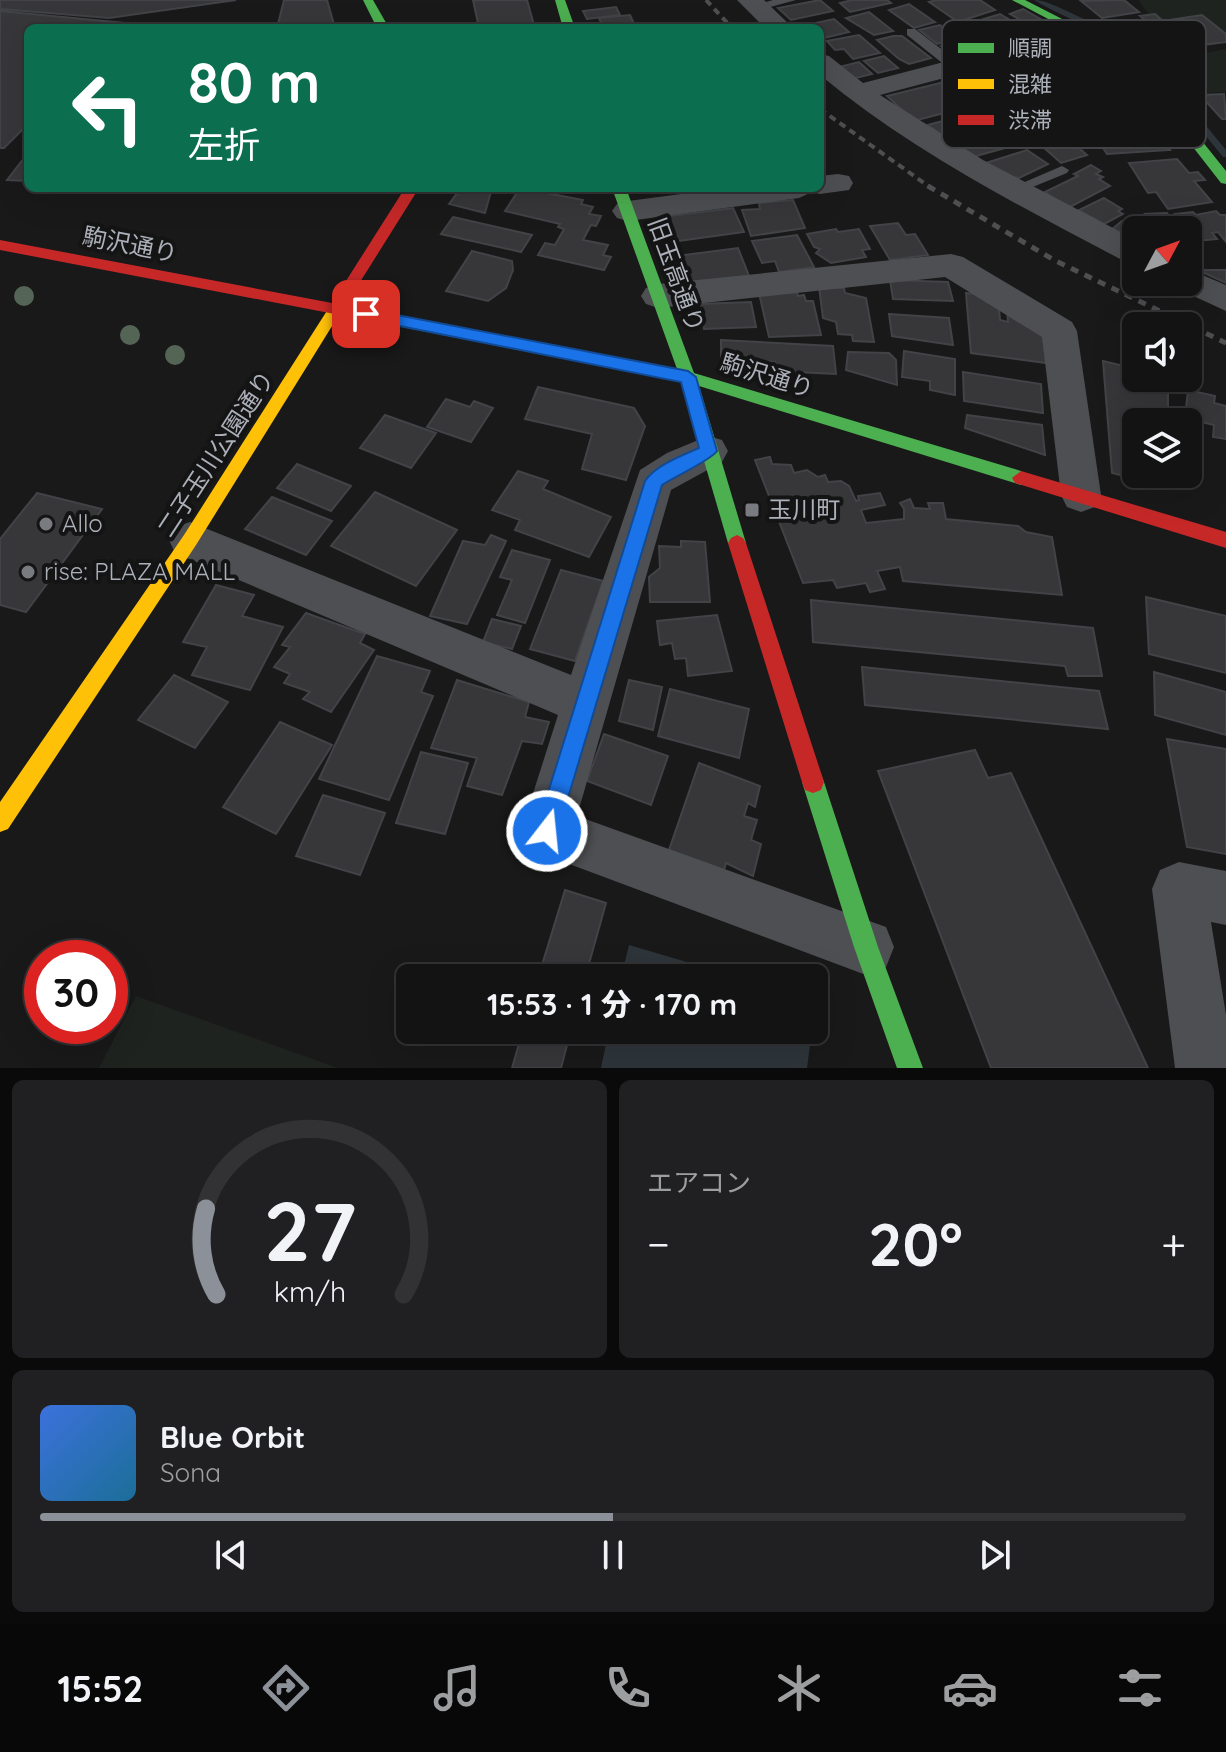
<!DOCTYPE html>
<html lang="ja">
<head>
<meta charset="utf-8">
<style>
  :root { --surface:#131314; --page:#202022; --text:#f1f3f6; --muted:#9d9ea0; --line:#323234; --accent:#8c9099 }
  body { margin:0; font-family:Quicksand,"Noto Sans JP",sans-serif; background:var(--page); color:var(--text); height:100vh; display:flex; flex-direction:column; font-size:30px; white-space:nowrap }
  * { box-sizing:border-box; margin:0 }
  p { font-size:26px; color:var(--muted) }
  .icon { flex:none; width:44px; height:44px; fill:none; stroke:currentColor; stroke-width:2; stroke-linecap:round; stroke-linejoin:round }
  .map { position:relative; height:1068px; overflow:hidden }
  .details { display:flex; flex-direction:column; gap:12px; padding:12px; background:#0a0a0b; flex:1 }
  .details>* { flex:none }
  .banner { position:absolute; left:24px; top:24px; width:800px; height:168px; border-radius:12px; box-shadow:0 8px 32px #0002,0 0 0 2px var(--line); background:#0b6e4f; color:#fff; overflow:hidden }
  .needle { width:52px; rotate:49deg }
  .controls { position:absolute; left:1122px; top:216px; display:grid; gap:16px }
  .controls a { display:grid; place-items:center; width:80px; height:80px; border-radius:12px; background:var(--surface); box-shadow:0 8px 32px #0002,0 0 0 2px var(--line); font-size:40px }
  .speed { position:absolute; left:24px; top:940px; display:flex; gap:16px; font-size:40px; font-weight:700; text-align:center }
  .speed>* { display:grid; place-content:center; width:104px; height:104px; border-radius:50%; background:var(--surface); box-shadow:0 8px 32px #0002,0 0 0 2px var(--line); line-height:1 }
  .speed .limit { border:12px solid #d22; background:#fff; color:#111 }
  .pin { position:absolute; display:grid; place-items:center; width:68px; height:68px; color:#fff; margin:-34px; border-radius:16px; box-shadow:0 4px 12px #0006 }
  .me { position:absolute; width:88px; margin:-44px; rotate:16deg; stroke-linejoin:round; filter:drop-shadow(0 0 6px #0008) }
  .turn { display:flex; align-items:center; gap:28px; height:168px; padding:0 32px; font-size:36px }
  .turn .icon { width:104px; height:104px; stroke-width:2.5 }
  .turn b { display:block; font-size:56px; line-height:68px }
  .big { font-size:60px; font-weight:800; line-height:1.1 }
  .details .card { flex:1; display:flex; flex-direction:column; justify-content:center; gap:12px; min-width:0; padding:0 28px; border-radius:12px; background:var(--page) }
  .details .dial { align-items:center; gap:0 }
  .dial svg { height:208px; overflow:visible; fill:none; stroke:var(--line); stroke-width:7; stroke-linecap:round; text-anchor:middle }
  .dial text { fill:var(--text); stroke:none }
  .song { display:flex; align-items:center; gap:24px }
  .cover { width:96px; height:96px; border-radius:12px; background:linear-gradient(135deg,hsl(220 70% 55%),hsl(200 70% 35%)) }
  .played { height:8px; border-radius:4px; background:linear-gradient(90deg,var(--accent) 50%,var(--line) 50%) }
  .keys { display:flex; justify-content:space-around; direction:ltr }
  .heat { display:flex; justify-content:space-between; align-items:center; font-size:44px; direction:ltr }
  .details .tiles { flex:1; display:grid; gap:12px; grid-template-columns:1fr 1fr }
  .card:last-child { grid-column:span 2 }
  .trip { position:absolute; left:396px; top:964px; width:432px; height:80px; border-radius:12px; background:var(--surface); box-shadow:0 8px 32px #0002,0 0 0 2px var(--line); font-weight:800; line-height:80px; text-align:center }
  .tabs { display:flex; height:128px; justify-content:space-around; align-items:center; background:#080808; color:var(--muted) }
  .tabs .icon { width:56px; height:56px }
  .tabs .selected { color:var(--accent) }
  .tabs b { font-size:36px; color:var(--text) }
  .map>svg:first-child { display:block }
  .green { fill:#1e231f }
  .water { fill:#2e353a }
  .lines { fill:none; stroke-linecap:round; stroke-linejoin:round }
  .stream { fill:#2e353a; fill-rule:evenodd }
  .building { fill:#37373a; stroke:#424346; stroke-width:2 }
  .lane { fill:#4e4f52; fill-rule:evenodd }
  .street { fill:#4e4f52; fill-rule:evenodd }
  .fast { fill:#4caf50; fill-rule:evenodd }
  .slow { fill:#ffc107; fill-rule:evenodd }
  .jam { fill:#c62828; fill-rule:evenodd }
  .rail-far1 { stroke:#4e4f51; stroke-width:4; stroke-dasharray:7 5; stroke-linecap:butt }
  .rail { stroke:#4e4f51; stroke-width:5; stroke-dasharray:8 7; stroke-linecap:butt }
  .tree { fill:#546455 }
  .route { fill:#1a73e8; stroke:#114b97; stroke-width:2 }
  .poi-dot { fill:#797b81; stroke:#141415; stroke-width:3 }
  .labels { text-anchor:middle; stroke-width:8; stroke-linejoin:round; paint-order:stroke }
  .street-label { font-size:24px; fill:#acb0b9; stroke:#141415 }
  .poi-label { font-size:24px; fill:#acb0b9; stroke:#141415; text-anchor:start }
  .key { fill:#141415; stroke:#424346; stroke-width:2 }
  .key-label { font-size:22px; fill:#acb0b9 }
</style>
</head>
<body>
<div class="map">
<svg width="1226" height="1068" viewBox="0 0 1226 1068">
  <rect width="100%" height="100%" fill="#19191a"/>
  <path class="green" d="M1139 0H1226V39C1196 32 1153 31 1139 0Z
    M1226 49V92L1183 93 1154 63Z
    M136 996 338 1068H99Z"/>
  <path class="water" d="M629 945 741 978H621Z
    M609 1030H812L807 1068H601Z"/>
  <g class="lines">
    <path class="stream" d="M1034 0C1046 0 1057 7 1069 12 1086 20 1103 28 1118 38 1161 67 1194 111 1226 150V157H1223C1190 116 1156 69 1111 40 1087 24 1058 15 1034 0Z"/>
  </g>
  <path class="building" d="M0 0H236L109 18 0 9Z
    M284 0H327L335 28H277Z
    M473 0H527L534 25 539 24 541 28H479Z
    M820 0 833 11 791 20 778 8Z
    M852 0H887L891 3 850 12 840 3Z
    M936 0H980L995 10 958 22 929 2Z
    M1124 0 1139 12 1102 18 1081 1Z
    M909 4 935 22 914 28 889 10Z
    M616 7 620 15 587 19 583 11Z
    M1023 9 1053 26 1040 31 1010 14Z
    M0 11 126 23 121 28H28V124L4 148H0Z
    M869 12 893 31 874 35 846 18Z
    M1000 14 1010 20 989 26 980 20Z
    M1155 14 1163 21 1202 15 1226 34V42L1157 51 1127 26 1148 23 1140 16Z
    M630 15 636 28H603L599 18Z
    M834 19 849 32 820 39V28L802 26Z
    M940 25 958 38 937 44 919 30Z
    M859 35 880 53 853 59 844 49 835 50 827 41Z
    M893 36H902L931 58 909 64 899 59 877 40Z
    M963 41 975 51 952 56 941 46Z
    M884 56 898 68 878 73 864 61Z
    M859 62 872 74 852 79 839 67Z
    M944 82 966 101 961 102 967 107 914 121 887 96Z
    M1224 94 1226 119H1222L1200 95Z
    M960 116 968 124 975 123 1005 148 973 157 928 125Z
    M1120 133 1123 136 1156 133 1170 150 1107 154 1094 134Z
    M1072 138 1084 148 1080 149 1087 155 1061 163 1042 146Z
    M1027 150 1048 164 1019 178 997 175 983 164Z
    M28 153V181L7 180Z
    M1177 159 1189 173 1198 172 1205 180 1194 181 1212 202 1168 209 1156 192 1148 193 1129 163Z
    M1091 165 1101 171 1096 174 1103 177 1099 179 1110 186 1068 208 1045 192 1078 176 1074 174Z
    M461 188H492L485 213 449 204Z
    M520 188 583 200 581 204 593 207 589 214 601 216 596 226 591 225 583 240 608 245 603 255 611 257 604 270 538 255 545 243 555 245 564 229 558 227 560 224 505 211Z
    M1104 198 1122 209 1118 211 1123 214 1104 224 1079 210Z
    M793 200 805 228 751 236 742 210 760 209 759 203Z
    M733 208 744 232 672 242 662 217Z
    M1216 211 1220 215H1226V242L1218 232 1212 233 1217 239 1197 241 1175 214 1193 212 1196 215Z
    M1167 213 1178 230H1156L1145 214Z
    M453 217 532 235 521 252 441 234Z
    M1122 221 1139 230H1136V244L1111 230Z
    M898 223 906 235 915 234 928 255 890 260 870 226Z
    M836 229 838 232 859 229 870 249 862 250 866 257 831 263 816 253 820 249 814 247 807 234Z
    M797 235 814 267 779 272 775 261 762 263 752 241Z
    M738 248 749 276 679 285 669 257Z
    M472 251 512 261 513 270 506 288 488 301 446 291Z
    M1203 270H1226V283L1202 272Z
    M890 280 948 282 953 301 893 299Z
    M819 287 844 288 845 293 866 298 874 342 853 341 852 335 838 334 836 322 823 318Z
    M797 292 798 296 804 295 806 301H813L821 335 769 337 759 293Z
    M966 293 998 296 1000 320 1008 322 1007 309 1042 327 1046 363 971 353Z
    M751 302 756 327 704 329 700 304Z
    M889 314 949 318 953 345 892 336Z
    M721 340 833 346 836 374 775 371V362L721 359Z
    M904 351 955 359V395L930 390V381L902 377Z
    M848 352 889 353 896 360 897 385 846 370Z
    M1103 361 1136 369V378H1168V422H1136V474H1168V487L1112 473Z
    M963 372 1041 384 1043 413 964 401Z
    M538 387 634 408 645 426 626 480 582 469 592 434 525 419Z
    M1188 390 1215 396 1214 403 1226 406V439L1213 437 1214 425 1185 418Z
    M446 399 470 407 474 401 493 408 471 442 427 427Z
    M385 415 436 433 411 468 360 448Z
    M967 415 1042 425 1045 455 965 428Z
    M770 457 772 464 791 465 794 473 807 470 818 477 825 475 828 482 841 481 849 486 856 501 859 500 858 496 880 493 885 505 861 510 866 523 904 519V509L900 503 910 499 914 508 930 509 928 503H943L946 519 1018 526 1026 532 1052 537 1062 595 903 581 900 567 877 571 885 589 870 592 866 583 837 588 833 580 803 583 755 460Z
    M297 464 351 486 331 511 277 488Z
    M518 471 548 481 543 489 611 517 589 557 515 530 520 520 492 510Z
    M375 492 457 530 416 586 331 546Z
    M37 493 102 509 26 612 0 605V539Z
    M272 497 332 521 306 555 245 529Z
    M491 535 506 541 467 624 430 616 463 541 485 545Z
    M681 541 705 542 710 602H650L649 577 660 568 659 546 681 547Z
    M512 550 550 560 525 623 497 615 512 580 500 577Z
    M561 570 603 581 575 661 530 649Z
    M216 585 254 595 242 616 283 627 250 690 192 675 207 647 183 642Z
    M1146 597 1226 616V673L1149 654Z
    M811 600 1093 628 1102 676H1068L1065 666 813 642Z
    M306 613 365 634 360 643 374 650 331 712 303 699 310 692 284 683 290 674 274 667 290 647 282 645Z
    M717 615 732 671 688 676 686 658 675 659 672 643 660 645 657 621Z
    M492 619 521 626 512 649 483 642Z
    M377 656 430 671 421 692 433 696 389 800 319 779Z
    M862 667 1099 691 1108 729 865 705Z
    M1154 672 1226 692V735L1155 715Z
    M174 675 228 702 195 748 138 720Z
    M457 680 529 702 525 717 549 722 542 744 522 741 502 795 467 786 477 758 431 748Z
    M629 680 662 687 653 730 619 721Z
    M670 689 749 709 739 758 658 736Z
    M280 722 332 745 276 834 223 807Z
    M604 734 668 756 651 805 587 781Z
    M1167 739 1226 749V854L1187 847Z
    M975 750 988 778 1011 773 1148 1068H991L878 771Z
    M421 752 468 763 445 834 396 823Z
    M699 763 760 786 755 807 748 803 744 816 757 820 751 840 761 844 753 876 726 863 724 870 669 850Z
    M323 795 385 813 360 875 296 856Z
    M565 890 606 903 585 978H538Z
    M523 1030H571L561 1068H512Z"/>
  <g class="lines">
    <path class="lane" d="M773 0H796L756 11 750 7Z
      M907 29H915L961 64V70H951L907 35Z
      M989 55H997L1059 106V112H1049L989 61Z
      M1062 166 1069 170 1067 173 1018 193 1013 195 1006 190Z"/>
    <path class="street" d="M737 0H764L793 28H765Z
      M1086 25 1095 28 1099 33 1095 38 880 95 983 160 1136 240V264L1124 261C1019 206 912 151 820 75V54L829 56 863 83Z
      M838 174 849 176 853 183 849 190 820 194 812 192 799 198 628 221 617 218 612 211 617 204 628 201 727 188H820V176Z
      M951 254 963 257 1072 322 1077 331 1101 495 1095 507 1081 512 1067 507 1061 495 1042 337 945 277 658 308 646 304 641 296 646 288 658 284Z
      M1188 269 1226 285V311L1176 288 1172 282H1188Z
      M708 436 722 440 728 451 722 462 671 490 577 816 886 927 894 947 886 967 866 975 529 849 521 831 558 715 175 553 169 540 175 527 190 522 571 675 640 470 667 453Z
      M1179 862 1226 871V925L1211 922 1226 1015V1068H1175L1152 889 1160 870Z"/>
    <path class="fast" d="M363 0H373L389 28H377Z
      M555 0H565L575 28H563Z
      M1012 0H1025L1113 45 1158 86 1226 171V184L1221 183 1150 92 1105 49Z
      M612 188H626L694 373 1021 471 1030 478 1027 483 1021 485 699 386 746 543 743 548H731L728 543 681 382 366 320 359 315 366 310 677 369Z
      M813 771 821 774 824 782 878 947 923 1068H897L854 947 802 782 805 774Z"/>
    <path class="slow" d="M335 305 342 310 196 545 8 829 0 832V802L184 535 330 306Z"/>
    <path class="jam" d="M405 188H419L345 306 371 311V319L366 320 0 250V240L332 303Z
      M1021 471 1226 532V548L1015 483 1012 478Z
      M737 535 743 538 746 543 824 782 821 790 813 793 805 790 802 782 728 543 731 538Z"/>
    <path class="rail-far1" d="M706 0 732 28
      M820 109 931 188"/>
    <path class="rail" d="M928 186 1054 260 1226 343"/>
  </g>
  <g class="tree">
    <circle cx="24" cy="296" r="10"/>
    <circle cx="130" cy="335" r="10"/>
    <circle cx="175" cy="355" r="10"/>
  </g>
  <path class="route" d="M366 309 688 371 696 377 717 451C710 461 675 476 662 485L558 831 555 838 547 842 539 838 536 831 645 481C656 465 681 456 699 448L681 382 360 318 358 314Z"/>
  <g class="poi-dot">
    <rect x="744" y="502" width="16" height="16" rx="4"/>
    <circle cx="46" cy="524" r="8"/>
    <circle cx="28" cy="572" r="8"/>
  </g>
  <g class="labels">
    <g class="street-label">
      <text transform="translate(130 245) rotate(11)" y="8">駒沢通り</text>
      <text transform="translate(676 275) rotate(70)" y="8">旧玉高通り</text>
      <text transform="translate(767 376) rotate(17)" y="8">駒沢通り</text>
      <text transform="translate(216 454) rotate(-57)" y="8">二子玉川公園通り</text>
    </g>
    <g class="poi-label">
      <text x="768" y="518">玉川町</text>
      <text x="62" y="532">Allo</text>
      <text x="44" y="580">rise: PLAZA MALL</text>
    </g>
  </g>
  <rect x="942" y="20" width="264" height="128" rx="12" class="key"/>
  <rect x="958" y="43" width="36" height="10" fill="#4caf50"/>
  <rect x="958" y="79" width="36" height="10" fill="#ffc107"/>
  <rect x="958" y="115" width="36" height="10" fill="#c62828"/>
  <g class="key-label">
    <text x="1008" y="56">順調</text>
    <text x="1008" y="92">混雑</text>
    <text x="1008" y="128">渋滞</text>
  </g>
</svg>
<div class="controls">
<a><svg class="needle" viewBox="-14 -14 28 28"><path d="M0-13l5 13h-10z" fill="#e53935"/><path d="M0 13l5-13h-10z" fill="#9d9ea0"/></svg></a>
<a><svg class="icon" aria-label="sound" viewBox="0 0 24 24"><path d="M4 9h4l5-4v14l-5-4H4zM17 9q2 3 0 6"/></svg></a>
<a><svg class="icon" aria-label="layers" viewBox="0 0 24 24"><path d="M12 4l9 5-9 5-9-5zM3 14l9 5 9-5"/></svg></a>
</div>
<div class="speed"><div class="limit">30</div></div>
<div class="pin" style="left:366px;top:314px;background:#d93025"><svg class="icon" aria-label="arrive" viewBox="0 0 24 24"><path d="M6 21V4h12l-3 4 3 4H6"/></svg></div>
<svg class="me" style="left:547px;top:831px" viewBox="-20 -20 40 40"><circle r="17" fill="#1a73e8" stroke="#fff" stroke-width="3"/><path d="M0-11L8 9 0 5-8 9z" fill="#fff"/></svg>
<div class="trip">15:53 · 1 分 · 170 m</div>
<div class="banner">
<div class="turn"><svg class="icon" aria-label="left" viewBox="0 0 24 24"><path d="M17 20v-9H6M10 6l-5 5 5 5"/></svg><div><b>80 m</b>左折</div></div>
</div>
</div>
<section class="details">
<div class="tiles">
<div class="card dial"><svg viewBox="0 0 100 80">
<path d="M14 69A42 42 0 1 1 86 69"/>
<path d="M14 69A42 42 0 0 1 10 36" stroke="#8c9099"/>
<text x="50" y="56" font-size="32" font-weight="700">27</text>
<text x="50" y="72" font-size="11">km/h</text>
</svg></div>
<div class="card"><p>エアコン</p>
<div class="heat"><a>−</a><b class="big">20°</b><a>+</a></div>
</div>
<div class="card">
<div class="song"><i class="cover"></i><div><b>Blue Orbit</b><p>Sona</p></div></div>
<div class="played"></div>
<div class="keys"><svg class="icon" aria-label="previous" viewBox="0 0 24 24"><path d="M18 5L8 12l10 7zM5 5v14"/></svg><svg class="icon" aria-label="pause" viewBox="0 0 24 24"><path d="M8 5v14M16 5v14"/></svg><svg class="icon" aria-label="next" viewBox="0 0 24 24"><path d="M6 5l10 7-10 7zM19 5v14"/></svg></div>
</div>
</div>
</section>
<nav class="tabs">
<b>15:52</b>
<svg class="icon selected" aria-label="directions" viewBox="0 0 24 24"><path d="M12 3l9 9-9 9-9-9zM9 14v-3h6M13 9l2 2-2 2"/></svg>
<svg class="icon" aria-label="music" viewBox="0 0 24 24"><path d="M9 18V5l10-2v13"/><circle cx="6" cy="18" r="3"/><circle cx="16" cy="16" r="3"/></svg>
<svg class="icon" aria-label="phone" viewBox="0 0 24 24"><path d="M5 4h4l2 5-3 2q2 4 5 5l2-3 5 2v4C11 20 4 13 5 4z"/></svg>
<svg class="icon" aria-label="climate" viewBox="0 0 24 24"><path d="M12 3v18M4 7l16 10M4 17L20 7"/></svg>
<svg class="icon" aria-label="car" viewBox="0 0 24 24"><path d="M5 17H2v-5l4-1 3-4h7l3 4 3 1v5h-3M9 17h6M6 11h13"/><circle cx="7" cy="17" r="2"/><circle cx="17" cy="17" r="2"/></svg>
<svg class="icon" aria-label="filters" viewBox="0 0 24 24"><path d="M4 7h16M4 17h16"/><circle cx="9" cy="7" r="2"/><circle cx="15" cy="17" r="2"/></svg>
</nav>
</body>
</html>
